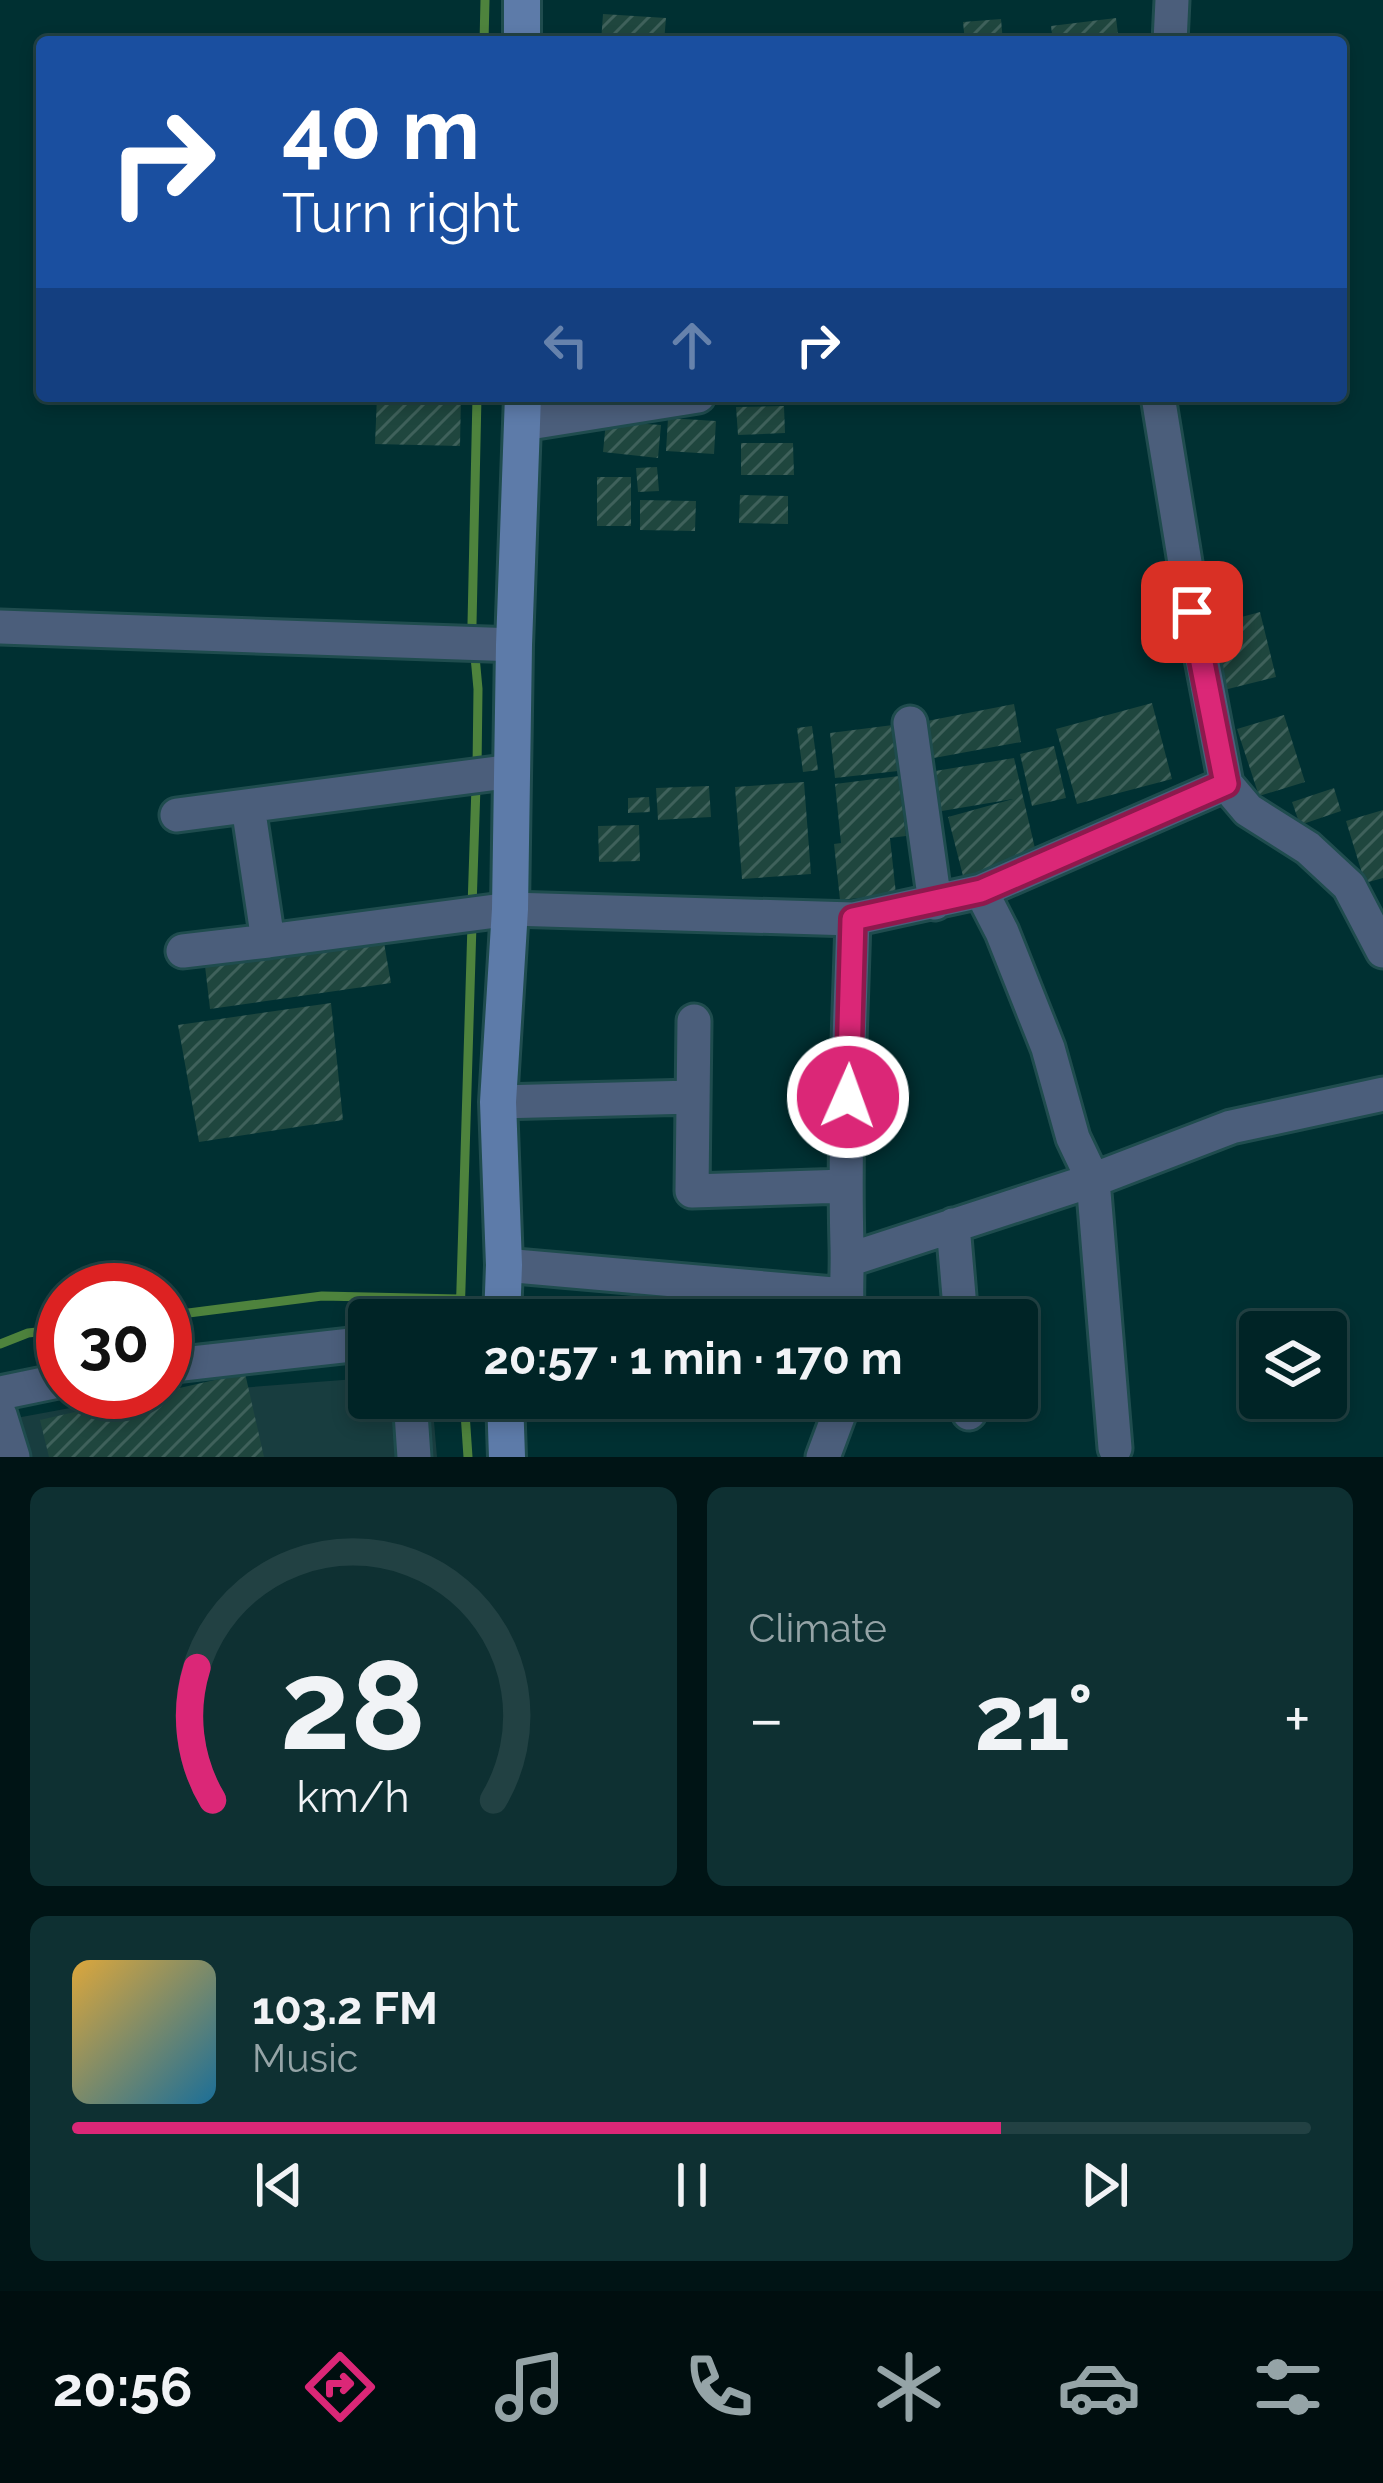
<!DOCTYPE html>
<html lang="en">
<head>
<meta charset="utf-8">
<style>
  :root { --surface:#002426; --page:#0e3032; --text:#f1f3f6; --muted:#95a4a7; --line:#224143; --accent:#db2777 }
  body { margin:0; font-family:Raleway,sans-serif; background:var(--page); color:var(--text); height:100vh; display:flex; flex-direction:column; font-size:45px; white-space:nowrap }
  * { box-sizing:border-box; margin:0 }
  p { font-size:39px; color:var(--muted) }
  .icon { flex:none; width:66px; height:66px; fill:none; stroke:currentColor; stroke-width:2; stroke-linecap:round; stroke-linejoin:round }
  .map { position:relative; height:1457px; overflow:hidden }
  .drawer { display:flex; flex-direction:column; gap:30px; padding:30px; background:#001415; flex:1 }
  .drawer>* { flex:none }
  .hud { position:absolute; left:36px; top:36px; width:1311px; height:366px; border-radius:12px; box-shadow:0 6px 18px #0003,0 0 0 3px var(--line); background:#1a4fa0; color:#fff; overflow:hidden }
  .tools { position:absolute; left:1239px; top:1311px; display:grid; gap:24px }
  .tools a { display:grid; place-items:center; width:108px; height:108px; border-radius:12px; background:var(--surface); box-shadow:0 6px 18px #0003,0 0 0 3px var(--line); font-size:60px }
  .speed { position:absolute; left:36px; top:1263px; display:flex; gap:24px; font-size:60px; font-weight:700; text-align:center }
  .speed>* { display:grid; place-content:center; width:156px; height:156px; border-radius:50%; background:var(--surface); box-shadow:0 6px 18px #0003,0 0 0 3px var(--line); line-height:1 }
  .speed .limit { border:18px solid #d22; background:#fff; color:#111 }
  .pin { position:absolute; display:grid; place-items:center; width:102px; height:102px; color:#fff; margin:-51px; border-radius:24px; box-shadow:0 6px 18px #0006 }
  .me { position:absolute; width:132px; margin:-66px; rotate:2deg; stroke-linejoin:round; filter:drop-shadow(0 0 9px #0008) }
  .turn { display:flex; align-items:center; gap:42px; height:252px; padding:0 48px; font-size:54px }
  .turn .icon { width:156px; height:156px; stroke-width:2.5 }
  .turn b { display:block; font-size:84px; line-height:102px }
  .lanes { display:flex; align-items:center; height:114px; padding:0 48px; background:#0003; justify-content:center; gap:60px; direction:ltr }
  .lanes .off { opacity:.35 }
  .big { font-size:90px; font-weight:700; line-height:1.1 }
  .drawer .tile { flex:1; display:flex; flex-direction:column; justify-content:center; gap:18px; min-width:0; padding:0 42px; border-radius:18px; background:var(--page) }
  .drawer .dial { align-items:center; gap:0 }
  .dial svg { height:312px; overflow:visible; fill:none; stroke:var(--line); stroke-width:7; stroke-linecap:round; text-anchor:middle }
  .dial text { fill:var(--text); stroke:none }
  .song { display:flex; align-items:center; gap:36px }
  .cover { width:144px; height:144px; border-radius:18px; background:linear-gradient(135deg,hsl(40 70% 55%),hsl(200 70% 35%)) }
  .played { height:12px; border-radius:6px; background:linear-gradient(90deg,var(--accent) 75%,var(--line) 75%) }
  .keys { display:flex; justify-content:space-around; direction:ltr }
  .heat { display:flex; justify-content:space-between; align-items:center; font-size:66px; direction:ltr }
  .drawer .tiles { flex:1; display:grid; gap:30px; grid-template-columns:1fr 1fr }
  .tile:last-child { grid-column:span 2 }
  .trip { position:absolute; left:348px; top:1299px; width:690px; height:120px; border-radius:12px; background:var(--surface); box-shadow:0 6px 18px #0003,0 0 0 3px var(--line); font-weight:700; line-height:120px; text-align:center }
  .dock { display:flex; height:192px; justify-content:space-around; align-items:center; background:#000e0f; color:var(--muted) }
  .dock .icon { width:84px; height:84px }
  .dock .on { color:var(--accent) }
  .dock b { font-size:54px; color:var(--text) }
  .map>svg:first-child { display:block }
  .built { fill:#183d3f }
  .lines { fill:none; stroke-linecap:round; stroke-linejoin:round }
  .stream { stroke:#4e833d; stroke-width:9 }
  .building { fill:url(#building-hatch) }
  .street-casing { stroke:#1f4c4e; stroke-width:39 }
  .secondary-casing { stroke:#1f4c4e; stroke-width:42 }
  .street { stroke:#4b5e7b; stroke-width:33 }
  .secondary { stroke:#5d7ba9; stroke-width:36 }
  .route-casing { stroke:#8e194d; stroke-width:30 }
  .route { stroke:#db2777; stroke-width:21 }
</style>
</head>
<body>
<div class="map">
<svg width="1383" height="1457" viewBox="0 0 1383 1457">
  <defs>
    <pattern id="building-hatch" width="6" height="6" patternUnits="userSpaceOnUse" patternTransform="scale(3)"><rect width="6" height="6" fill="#1f463e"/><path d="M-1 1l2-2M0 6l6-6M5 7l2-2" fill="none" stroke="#3f615b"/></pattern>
  </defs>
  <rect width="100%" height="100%" fill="#003032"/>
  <path class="built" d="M369 1378V1398H432L437 1457H0V1421L135 1396Z"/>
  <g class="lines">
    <path class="stream" d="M484 42 485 0
      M477 396 472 624 478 689 477 769
      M472 907 476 786
      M165 1316 322 1296 459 1299
      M460 1320 472 924
      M0 1344 28 1333 63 1329
      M464 1398 468 1457"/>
  </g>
  <path class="building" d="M603 14 666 18 664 42H601Z
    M1116 18 1119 42H1053L1051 26Z
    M1001 19 1003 42H965L963 22Z
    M377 396H461L460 446 375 444Z
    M784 406 785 433 738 435 736 407Z
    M668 418 716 421 714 454 666 451Z
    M606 421 661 425 658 458 603 452Z
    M741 443H793L794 475H741Z
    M657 467 659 491 638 492 636 468Z
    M597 477H631V526H597Z
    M740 495 788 496V524L739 523Z
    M640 500 696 501 695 531 640 530Z
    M1260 612 1276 677 1224 690 1208 626Z
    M1152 703 1172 779 1077 804 1056 729Z
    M1014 704 1021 742 934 758 927 721Z
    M1284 715 1305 782 1259 796 1237 729Z
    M893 725 898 771 835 778 830 733Z
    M812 726 818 770 803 772 797 728Z
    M1054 746 1066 798 1032 806 1020 754Z
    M1014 758 1037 857 963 876 948 817 1013 799 936 812 929 772Z
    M899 776 906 836 890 838 896 894 840 900 834 844 841 843 835 784Z
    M804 782 811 874 742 879 735 787Z
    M709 786 711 817 658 820 656 788Z
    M1334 788 1341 811 1300 825 1292 802Z
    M649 797 650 812 628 813V798Z
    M1383 810V878L1365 883 1346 821Z
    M639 825 640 861 599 862 598 826Z
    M383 937 391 983 210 1009 205 966Z
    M331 1003 343 1120 199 1142 178 1025Z
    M245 1373 264 1457H49L40 1420Z"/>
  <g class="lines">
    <defs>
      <path id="street" d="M1170 42 1172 0
        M1158 396 1193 612 1226 784 1248 810 1308 848 1349 886 1383 951
        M523 424 698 396
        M0 627 514 645
        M910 723 935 903
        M248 806 268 941 510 909 853 919 981 891 1226 784
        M177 815 512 771
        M981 891 1002 932 1048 1048 1073 1138 1093 1180 1115 1448
        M183 951 268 941
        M694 1021 692 1191 845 1186
        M498 1102 693 1097
        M953 1225 961 1320
        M848 1260 1093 1180 1231 1127 1383 1094
        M504 1265 845 1295
        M848 1320C845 1295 848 1271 847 1246 844 1137 850 1028 853 919
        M165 1366 369 1343
        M0 1393 63 1380
        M410 1398 414 1457
        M968 1398 969 1413
        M0 1415 13 1457
        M823 1457 845 1398"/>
      <path id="secondary" d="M522 0V42
        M502 1320 504 1265 498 1102 510 909 514 645 523 396
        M505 1398 507 1457"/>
    </defs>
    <use href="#street" class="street-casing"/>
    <use href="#secondary" class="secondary-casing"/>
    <use href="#street" class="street"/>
    <use href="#secondary" class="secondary"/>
  </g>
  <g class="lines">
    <defs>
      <path id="route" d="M848 1097 853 919 981 891 1226 784 1192 612"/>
    </defs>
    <use href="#route" class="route-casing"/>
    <use href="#route" class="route"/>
  </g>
</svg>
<div class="tools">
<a><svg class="icon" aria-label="layers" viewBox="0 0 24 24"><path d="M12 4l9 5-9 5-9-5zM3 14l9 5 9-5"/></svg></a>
</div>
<div class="speed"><div class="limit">30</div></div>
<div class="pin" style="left:1192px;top:612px;background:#d93025"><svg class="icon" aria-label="arrive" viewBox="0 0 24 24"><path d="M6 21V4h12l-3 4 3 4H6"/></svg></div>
<svg class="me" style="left:848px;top:1097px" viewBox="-20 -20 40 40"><circle r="17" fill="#db2777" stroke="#fff" stroke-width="3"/><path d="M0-11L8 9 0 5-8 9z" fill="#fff"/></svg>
<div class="trip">20:57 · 1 min · 170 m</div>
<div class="hud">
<div class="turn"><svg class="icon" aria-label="right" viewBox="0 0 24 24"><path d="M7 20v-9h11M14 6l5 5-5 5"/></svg><div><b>40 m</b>Turn right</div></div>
<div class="lanes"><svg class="icon off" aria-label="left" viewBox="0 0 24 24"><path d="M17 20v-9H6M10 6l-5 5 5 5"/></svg><svg class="icon off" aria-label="ahead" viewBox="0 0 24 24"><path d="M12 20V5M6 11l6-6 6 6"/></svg><svg class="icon" aria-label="right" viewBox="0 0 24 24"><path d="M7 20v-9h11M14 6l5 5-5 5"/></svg></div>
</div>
</div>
<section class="drawer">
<div class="tiles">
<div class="tile dial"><svg viewBox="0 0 100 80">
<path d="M14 69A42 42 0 1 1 86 69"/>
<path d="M14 69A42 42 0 0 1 10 35" stroke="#db2777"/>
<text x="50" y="56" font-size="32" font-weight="700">28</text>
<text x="50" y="72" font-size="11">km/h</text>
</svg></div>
<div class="tile"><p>Climate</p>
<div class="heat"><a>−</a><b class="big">21°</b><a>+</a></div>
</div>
<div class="tile">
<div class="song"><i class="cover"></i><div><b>103.2 FM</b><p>Music</p></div></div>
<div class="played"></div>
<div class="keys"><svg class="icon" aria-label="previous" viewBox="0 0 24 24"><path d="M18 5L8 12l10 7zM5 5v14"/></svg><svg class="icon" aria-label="pause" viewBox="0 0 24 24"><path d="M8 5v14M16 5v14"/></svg><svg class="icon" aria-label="next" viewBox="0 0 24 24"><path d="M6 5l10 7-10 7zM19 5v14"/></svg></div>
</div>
</div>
</section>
<nav class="dock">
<b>20:56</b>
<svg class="icon on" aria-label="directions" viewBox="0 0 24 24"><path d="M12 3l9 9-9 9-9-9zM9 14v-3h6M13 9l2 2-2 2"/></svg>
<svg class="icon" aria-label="music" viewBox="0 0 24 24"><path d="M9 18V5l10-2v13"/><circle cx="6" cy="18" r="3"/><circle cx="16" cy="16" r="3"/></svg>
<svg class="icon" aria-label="phone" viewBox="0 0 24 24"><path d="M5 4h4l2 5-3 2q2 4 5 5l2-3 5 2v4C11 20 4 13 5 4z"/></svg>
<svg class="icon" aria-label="climate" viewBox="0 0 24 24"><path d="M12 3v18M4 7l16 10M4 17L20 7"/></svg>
<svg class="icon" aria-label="car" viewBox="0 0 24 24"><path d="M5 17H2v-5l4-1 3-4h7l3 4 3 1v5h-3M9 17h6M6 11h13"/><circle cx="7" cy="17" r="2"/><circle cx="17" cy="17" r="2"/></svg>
<svg class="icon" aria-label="filters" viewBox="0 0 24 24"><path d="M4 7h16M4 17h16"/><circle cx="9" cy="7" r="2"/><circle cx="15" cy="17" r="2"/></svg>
</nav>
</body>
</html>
